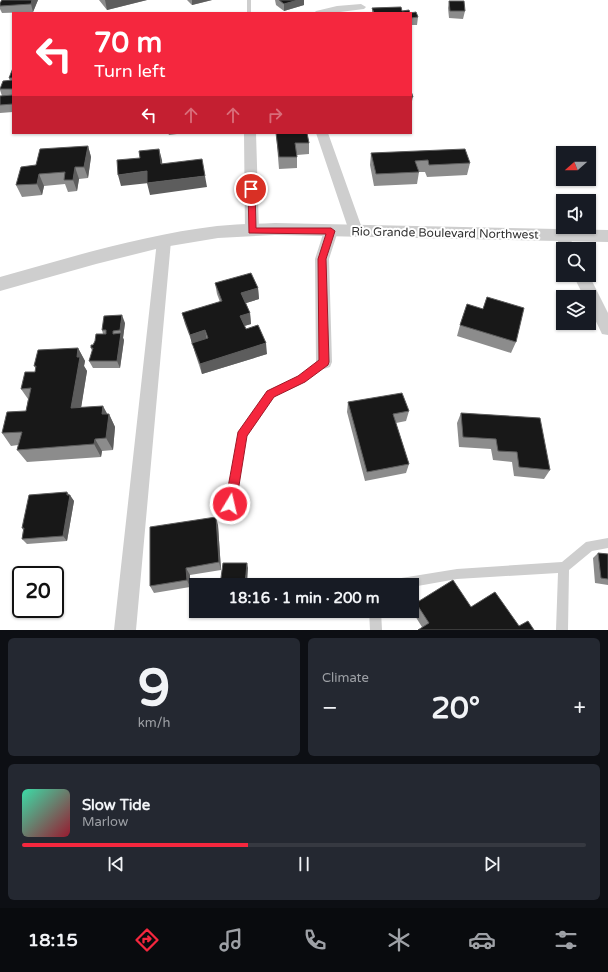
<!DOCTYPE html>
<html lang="en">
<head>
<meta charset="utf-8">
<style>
  :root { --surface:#171b24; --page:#242831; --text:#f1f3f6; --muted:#9ea1a6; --line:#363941; --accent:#f5273e }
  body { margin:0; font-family:"Varela Round",sans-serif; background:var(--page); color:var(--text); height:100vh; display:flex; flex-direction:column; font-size:15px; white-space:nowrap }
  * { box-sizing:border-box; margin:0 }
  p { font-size:13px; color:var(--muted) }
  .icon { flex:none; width:22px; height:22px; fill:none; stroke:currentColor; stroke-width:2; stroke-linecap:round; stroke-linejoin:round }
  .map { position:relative; height:630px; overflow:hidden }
  .details { display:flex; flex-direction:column; gap:8px; padding:8px; background:#0d0f14; flex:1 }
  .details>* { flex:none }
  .guide { position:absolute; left:12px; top:12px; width:400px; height:122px; border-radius:0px; box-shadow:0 1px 3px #0004; background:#f5273e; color:#fff; overflow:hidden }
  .needle { width:26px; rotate:249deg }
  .fabs { position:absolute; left:556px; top:146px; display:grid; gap:8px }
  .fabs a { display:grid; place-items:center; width:40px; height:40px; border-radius:0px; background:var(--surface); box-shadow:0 1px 3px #0004; font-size:20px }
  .speed { position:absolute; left:12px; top:566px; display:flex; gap:8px; font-size:20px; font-weight:700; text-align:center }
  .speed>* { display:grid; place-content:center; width:52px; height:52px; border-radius:50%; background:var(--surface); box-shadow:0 1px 3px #0004; line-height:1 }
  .speed .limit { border:2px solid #111; border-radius:6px; background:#fff; color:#111 }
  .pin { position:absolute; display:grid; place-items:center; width:34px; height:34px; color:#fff; margin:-17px; border:2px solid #fff; border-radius:50%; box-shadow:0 1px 4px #0007 }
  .me { position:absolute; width:44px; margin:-22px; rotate:9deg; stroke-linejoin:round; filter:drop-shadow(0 0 3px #0008) }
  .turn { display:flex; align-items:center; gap:14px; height:84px; padding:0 16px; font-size:18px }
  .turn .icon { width:52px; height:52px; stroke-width:2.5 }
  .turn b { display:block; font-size:28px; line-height:34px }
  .lanes { display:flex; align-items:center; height:38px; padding:0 16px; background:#0003; justify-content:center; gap:20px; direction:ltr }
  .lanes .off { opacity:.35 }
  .big { font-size:30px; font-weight:700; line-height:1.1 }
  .details .tile { flex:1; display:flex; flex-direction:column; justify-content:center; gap:6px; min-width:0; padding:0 14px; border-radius:6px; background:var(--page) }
  .details .dial { align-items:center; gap:0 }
  .dial b { font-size:52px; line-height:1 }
  .song { display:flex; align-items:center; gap:12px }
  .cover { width:48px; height:48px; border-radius:6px; background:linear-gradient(135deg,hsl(160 70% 55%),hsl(350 70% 35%)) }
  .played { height:4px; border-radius:2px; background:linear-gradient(90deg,var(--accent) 40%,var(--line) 40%) }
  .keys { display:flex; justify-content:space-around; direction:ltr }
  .heat { display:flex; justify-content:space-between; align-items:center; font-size:22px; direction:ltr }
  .details .tiles { flex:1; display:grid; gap:8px; grid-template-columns:1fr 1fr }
  .tile:last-child { grid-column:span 2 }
  .trip { position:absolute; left:189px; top:578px; width:230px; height:40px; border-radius:0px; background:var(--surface); box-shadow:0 1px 3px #0004; font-weight:700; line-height:40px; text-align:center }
  .menu { display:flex; height:64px; justify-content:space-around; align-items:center; background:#090b0e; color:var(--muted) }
  .menu .icon { width:28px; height:28px }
  .menu .selected { color:var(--accent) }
  .menu b { font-size:18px; color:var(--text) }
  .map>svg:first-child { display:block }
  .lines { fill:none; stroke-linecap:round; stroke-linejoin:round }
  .service { fill:#cecece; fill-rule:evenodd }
  .minor { fill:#cecece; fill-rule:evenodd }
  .tertiary { fill:#cecece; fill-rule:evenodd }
  .wall { fill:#8c8c8c }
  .shaded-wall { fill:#5d5d5d }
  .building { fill:#181818; stroke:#5d5d5d }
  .route { fill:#f5273e; stroke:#9f1928 }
  .labels { text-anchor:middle; stroke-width:4; stroke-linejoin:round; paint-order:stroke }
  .street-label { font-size:12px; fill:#313131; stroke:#fff }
</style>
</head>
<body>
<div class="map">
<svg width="608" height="630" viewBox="0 0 608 630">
  <rect width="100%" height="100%" fill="#fff"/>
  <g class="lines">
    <path class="service" d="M247 0H251V13H247Z
      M324 358 327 360 328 362 327 364 305 382 273 397 246 436 233 518 232 522 228 523 224 522 223 518 239 432 267 391 299 376Z
      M608 538V548L592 551 569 570 568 630H556L558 573 457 579 412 587V585H384L385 581 389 580 457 569 562 562 586 542Z
      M369 611H381L382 630H370Z"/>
    <path class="minor" d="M361 4 366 7 364 9 332 13H314L316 11 337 6Z
      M244 133H256L259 231 257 234 252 236 247 234 245 231Z
      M316 133H328L363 231 361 234 356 236 351 234 349 231Z
      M331 226 336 228 338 231 329 259 332 362 330 367 324 369 318 367 316 362 315 259 324 231 326 228Z
      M562 230 567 231 575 249H563V253L555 235 557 231Z
      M164 236 169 237 171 241 136 630H114L157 241 159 237Z
      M573 275H589L608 313V335L602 334 589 307V297H584Z"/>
    <path class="tertiary" d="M275 223 608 230V242L275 235 218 238 164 247 96 264 0 291V277C71 257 143 235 217 226 236 224 256 224 275 223Z"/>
  </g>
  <path class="wall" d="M2 0H38L33 12 2 13 0 9V3Z
    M99 0H147L107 10Z
    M187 0H212L192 5Z
    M275 0H304V5L284 11 276 5Z
    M449 1 465 11 463 19 449 18 448 8Z
    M401 7 402 11 409 10 410 13 416 12 418 17 417 25H411V13H372V8Z
    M13 68V112L0 113V96H2L0 90V88L10 81 9 78Z
    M411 91 413 97 412 101H411Z
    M168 133H185L169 135Z
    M276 133H307L309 143V154L297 155V168L279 169Z
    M88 146 91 157 88 178 79 179 77 191 68 192 65 184 44 186 42 195 22 197 16 185 36 165Z
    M371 153 470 163 467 175 427 177 425 172H419L417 184 374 186 370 165Z
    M215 283 258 288 259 299 246 303 250 313 251 324 244 326 246 329 267 354 202 374 195 353 193 345 185 324 182 313 220 302 217 294Z
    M487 297 516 342 511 353 457 336 460 325 483 309Z
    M125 323 123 338 124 340 120 368H93L89 361 92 351 91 348 103 334 102 330Z
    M78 348 85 361 84 366 87 371 81 407 107 414H109L115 427 113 450 102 451 101 457 27 462 17 450 18 445 11 446 2 433 26 411 28 399 21 389 35 372 36 369 34 366Z
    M348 402 409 411 406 421 396 423 409 464 406 473 365 481 347 412Z
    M461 413 550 470 544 479 514 476 512 462 493 460 491 449 459 447 457 423Z
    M69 495 74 501 67 541 27 544 22 539 23 530 22 528Z
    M218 525 221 570 190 575V587L154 593 150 586Z
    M598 553 608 554V585L595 583 593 558Z
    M416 603 471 607 519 626 422 627 412 611Z"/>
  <path class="shaded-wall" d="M32 0H38L33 12 31 4Z
    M105 0H147L107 10Z
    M192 0H212L192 5Z
    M298 0H304V5L284 11V4Z
    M88 146 91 157 88 178 84 167Z
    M159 149 162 160 163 176 161 164Z
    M75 167 79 179 77 191 73 180Z
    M147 171 149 183 121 186 118 175Z
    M39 174 44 186 42 195 37 184Z
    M205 176 207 187 150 195 147 183Z
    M258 288 259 299 243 304 241 293Z
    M250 313 251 324 241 327 240 316Z
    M122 315 125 323 123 338 120 330Z
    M205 330 207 341 192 345 190 335Z
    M121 333 124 340 120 368 117 361Z
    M266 343 267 354 202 374 200 364Z
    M78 348 85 361 84 366 87 371 79 421 71 408 77 357Z
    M103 406 109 417V414L115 427 113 450 106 438 102 414Z
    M95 439 102 451 101 457 94 444Z
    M67 492 70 496V495L74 501 67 541 63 536Z
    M216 517 218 525 221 570 219 562Z
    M247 563 248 568 247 585H245Z
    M186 568 190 575V587L187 580Z"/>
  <path class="building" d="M2 0H32L31 4 0 6V3Z
    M279 0H298L284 4Z
    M449 1H464L465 11H450Z
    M401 7 402 11 409 10 410 13 416 12 418 17 411 18V13H374L372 8Z
    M13 68V78H9Z
    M13 80V89H0L3 81Z
    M411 91 413 97H411Z
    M13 95V104L0 105V96Z
    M276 133H307L309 143H295L297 157H279Z
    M88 146 84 167H75L73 180H64L65 172 39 174 37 184 16 185 21 167 36 165 40 149Z
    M159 149 161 164 202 159 205 176 147 183V171L118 175 117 160 140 158 139 151Z
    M465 149 470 163 429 165 428 160 415 161 419 172 376 174 371 153Z
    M251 273 258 288 241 293 250 313 240 316 246 329 258 325 266 343 200 364 192 343 208 338 205 330 190 335 182 313 222 301 215 283Z
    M487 297 524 308 516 342 460 325 467 304 483 309Z
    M122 315 120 330 113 331V334L121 333 117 361H89L93 348H91V345H93L95 341 96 334H106V330H102L104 316Z
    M78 348 77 357H80L71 408 103 406 102 414H109L106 438 95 439 94 444 17 450 22 432 2 433 7 412 26 411 31 388 21 389 25 372H35L36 366H34L38 350Z
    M402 393 409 411 393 414 409 464 367 472 348 402Z
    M461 413 540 418 550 470 519 467 517 452 498 451 496 439 463 437Z
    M67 492V495H70L63 536 22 539 24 528H22L29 495Z
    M216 517 219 562 186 568 187 580 150 586V527Z
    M598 553 608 554V579L601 578Z
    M223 563H247L245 585H220Z
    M453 580 471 607 495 592 519 626 528 621 534 630H418L429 623 416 603Z"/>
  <path class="route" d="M251 186 255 189 256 228H331L335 231 326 259 329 362 328 365 305 382 274 397 247 436 236 504 234 508 230 509 226 508 225 504 238 432 267 391 298 376 319 360 318 259 326 234 249 233 248 189Z"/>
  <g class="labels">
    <g class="street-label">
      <text transform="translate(445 233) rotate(1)" y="4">Rio Grande Boulevard Northwest</text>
    </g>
  </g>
</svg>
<div class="fabs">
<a><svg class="needle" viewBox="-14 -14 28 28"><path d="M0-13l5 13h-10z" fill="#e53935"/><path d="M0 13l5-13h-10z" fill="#9ea1a6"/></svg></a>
<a><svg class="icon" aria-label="sound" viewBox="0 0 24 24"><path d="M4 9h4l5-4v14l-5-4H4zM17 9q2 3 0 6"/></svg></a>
<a><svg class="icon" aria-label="search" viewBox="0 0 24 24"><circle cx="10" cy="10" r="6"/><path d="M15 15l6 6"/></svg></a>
<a><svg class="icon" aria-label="layers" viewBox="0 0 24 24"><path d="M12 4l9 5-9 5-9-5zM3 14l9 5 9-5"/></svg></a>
</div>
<div class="speed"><div class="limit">20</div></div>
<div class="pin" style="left:251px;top:189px;background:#d93025"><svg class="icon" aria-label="arrive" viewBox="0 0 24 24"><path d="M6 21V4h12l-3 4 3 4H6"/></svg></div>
<svg class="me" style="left:230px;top:504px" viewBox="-20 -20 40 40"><circle r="17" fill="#f5273e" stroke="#fff" stroke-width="3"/><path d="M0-11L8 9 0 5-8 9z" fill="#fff"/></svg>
<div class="trip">18:16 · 1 min · 200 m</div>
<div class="guide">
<div class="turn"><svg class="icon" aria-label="left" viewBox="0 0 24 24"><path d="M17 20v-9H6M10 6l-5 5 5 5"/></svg><div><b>70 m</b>Turn left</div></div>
<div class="lanes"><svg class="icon" aria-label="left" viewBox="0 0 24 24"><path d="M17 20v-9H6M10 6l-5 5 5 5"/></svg><svg class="icon off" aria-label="ahead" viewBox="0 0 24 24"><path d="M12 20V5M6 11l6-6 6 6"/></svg><svg class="icon off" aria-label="ahead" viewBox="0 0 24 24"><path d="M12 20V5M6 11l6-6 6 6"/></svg><svg class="icon off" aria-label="right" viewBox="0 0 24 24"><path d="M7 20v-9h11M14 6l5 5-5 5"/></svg></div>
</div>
</div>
<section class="details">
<div class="tiles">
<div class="tile dial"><b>9</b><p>km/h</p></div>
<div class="tile"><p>Climate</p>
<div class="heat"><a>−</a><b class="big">20°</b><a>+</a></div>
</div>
<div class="tile">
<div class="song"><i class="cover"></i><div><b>Slow Tide</b><p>Marlow</p></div></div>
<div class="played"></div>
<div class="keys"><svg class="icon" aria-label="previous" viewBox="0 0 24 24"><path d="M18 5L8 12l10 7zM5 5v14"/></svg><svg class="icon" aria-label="pause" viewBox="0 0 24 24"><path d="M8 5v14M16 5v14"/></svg><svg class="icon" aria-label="next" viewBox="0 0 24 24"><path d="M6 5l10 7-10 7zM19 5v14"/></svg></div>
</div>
</div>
</section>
<nav class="menu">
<b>18:15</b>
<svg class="icon selected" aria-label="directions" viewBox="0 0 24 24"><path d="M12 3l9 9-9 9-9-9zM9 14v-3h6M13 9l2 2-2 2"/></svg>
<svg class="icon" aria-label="music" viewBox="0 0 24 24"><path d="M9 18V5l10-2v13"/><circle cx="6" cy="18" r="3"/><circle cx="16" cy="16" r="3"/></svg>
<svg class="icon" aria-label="phone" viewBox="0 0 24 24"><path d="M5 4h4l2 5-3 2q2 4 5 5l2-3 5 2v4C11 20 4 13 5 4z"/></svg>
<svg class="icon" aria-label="climate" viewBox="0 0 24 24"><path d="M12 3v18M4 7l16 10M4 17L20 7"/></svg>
<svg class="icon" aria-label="car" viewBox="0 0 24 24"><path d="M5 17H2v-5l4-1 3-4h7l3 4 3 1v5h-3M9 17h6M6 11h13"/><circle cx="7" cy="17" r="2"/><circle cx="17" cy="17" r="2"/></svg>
<svg class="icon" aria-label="filters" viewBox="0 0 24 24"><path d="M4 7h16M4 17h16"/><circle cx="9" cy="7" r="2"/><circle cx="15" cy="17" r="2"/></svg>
</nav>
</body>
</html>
